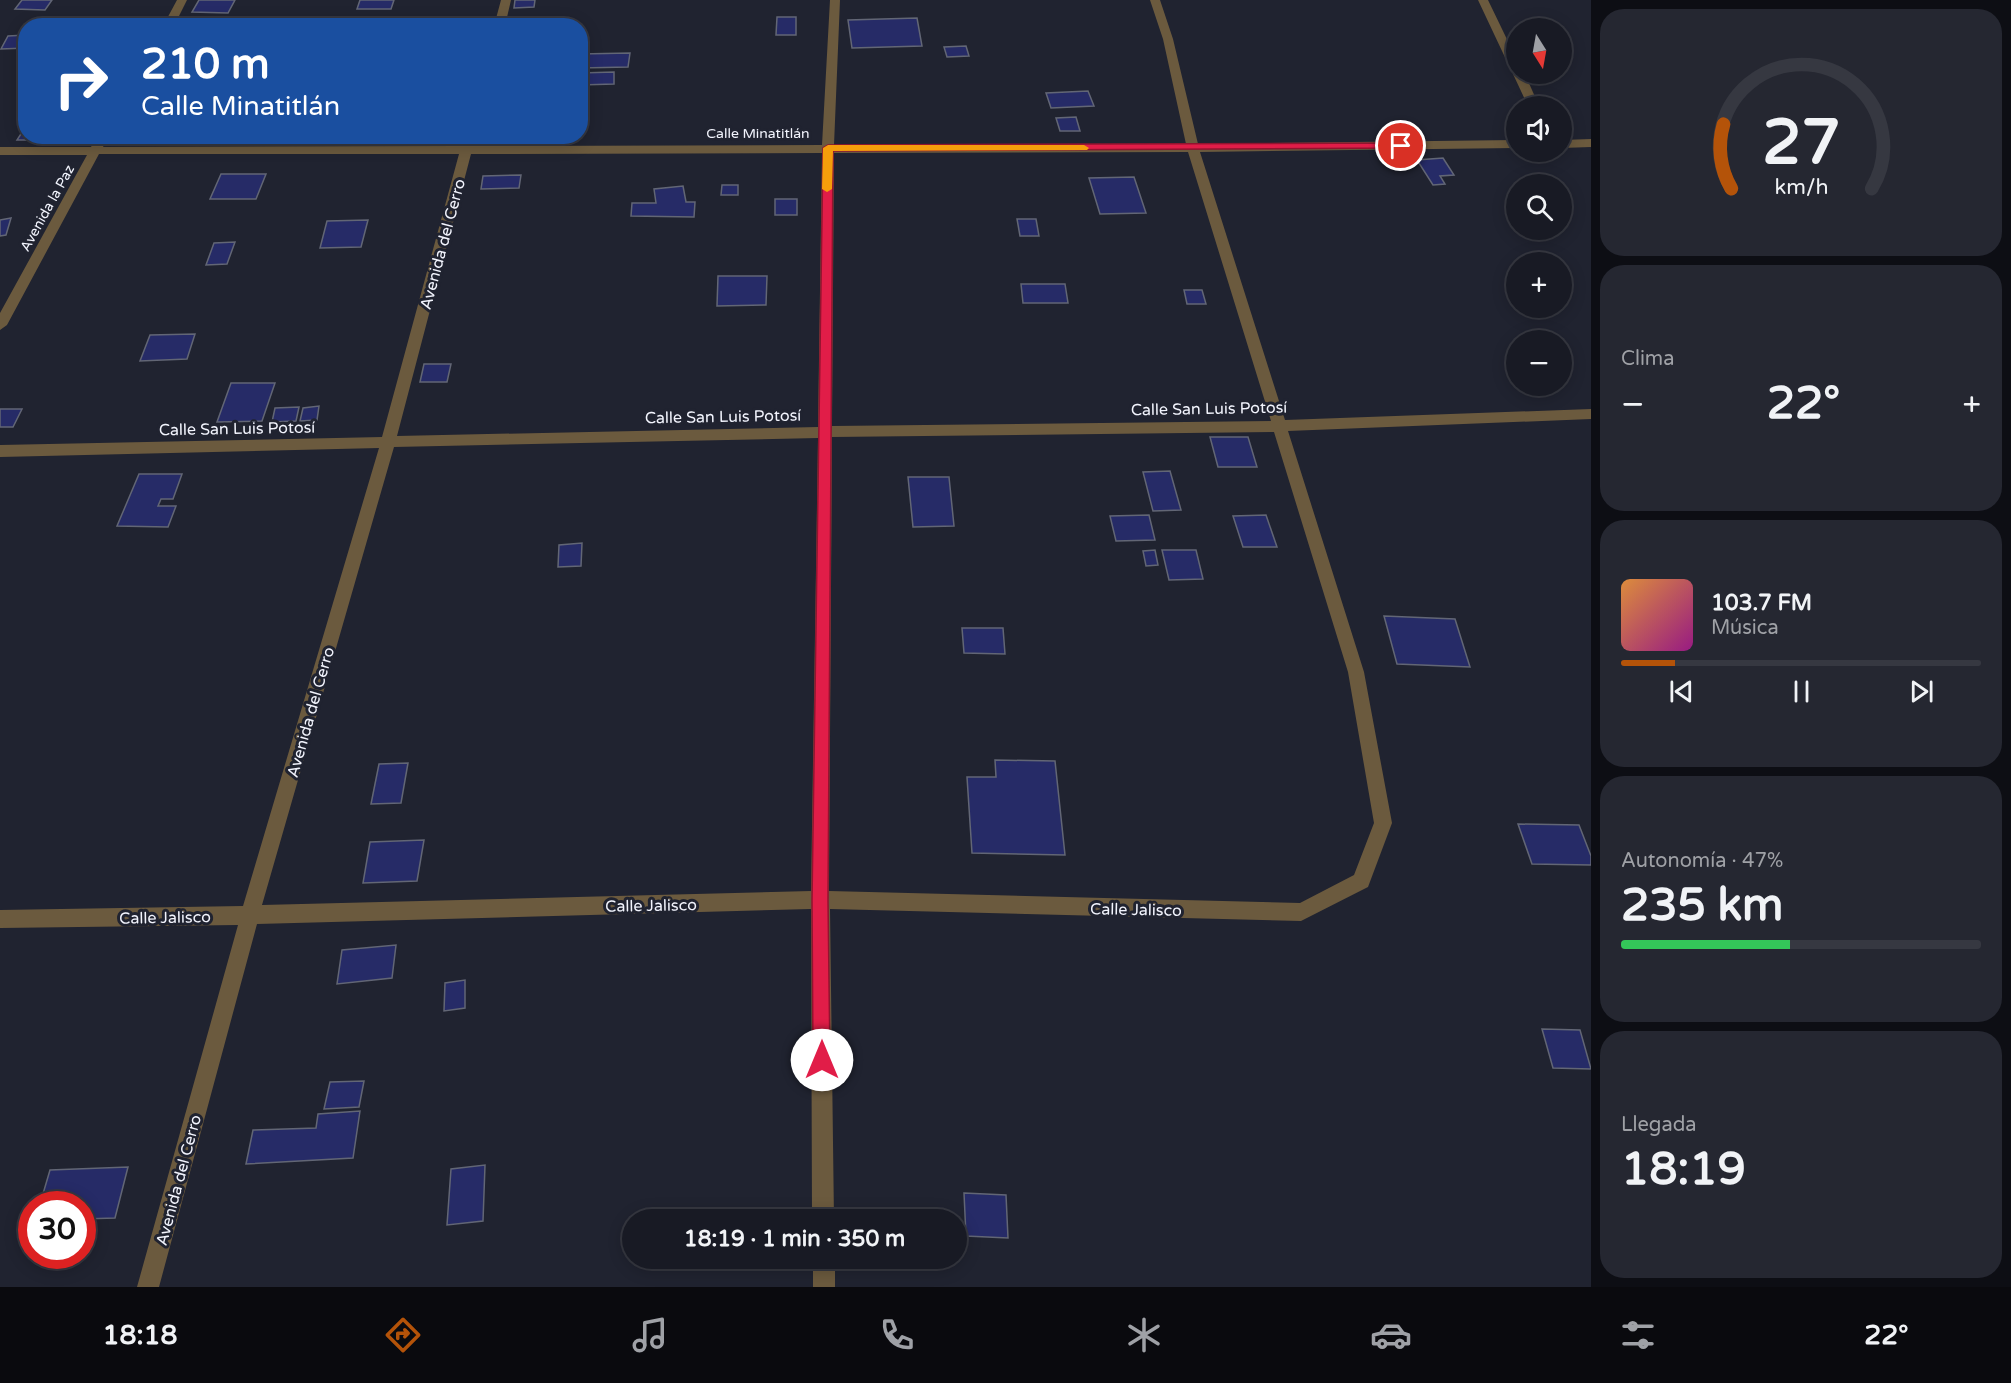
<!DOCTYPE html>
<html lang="es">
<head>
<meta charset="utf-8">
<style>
  :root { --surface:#181a24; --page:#252731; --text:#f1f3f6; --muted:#9fa1a6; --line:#363841; --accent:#b45309 }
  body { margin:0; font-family:"Varela Round",sans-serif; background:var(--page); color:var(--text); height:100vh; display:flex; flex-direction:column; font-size:22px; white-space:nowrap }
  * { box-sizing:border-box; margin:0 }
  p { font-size:20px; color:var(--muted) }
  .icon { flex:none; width:33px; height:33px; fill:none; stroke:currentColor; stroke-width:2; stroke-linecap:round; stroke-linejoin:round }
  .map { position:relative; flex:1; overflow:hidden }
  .drawer { display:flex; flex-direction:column; gap:9px; padding:9px; background:#0d0e14; width:420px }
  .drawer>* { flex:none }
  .hud { position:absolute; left:18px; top:18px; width:570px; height:126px; border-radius:24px; box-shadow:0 3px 15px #0003,0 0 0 2px var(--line); background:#1a4fa0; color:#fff; overflow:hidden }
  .needle { width:39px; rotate:169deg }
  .buttons { position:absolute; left:1506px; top:18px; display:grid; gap:12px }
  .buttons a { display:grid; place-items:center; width:66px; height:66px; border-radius:50%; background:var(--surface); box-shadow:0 3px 15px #0003,0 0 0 2px var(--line); font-size:30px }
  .speed { position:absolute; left:18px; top:1191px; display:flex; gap:12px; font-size:30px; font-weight:700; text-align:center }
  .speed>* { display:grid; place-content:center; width:78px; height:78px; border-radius:50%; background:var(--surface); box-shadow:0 3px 15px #0003,0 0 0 2px var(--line); line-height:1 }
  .speed .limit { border:9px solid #d22; background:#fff; color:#111 }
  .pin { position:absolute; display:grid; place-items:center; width:51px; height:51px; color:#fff; margin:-26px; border:3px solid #fff; border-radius:50%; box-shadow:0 2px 6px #0007 }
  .me { position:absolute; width:66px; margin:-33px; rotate:0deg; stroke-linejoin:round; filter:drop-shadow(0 0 4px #0008) }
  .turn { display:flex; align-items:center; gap:21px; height:126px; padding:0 24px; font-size:27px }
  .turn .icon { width:78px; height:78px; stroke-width:2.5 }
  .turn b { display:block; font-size:42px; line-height:51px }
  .big { font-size:45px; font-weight:700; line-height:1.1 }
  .drawer .tile { flex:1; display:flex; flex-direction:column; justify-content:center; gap:9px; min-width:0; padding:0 21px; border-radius:24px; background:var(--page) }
  .drawer .dial { align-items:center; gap:0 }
  .dial svg { height:156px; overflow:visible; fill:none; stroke:var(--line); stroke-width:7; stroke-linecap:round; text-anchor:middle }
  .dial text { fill:var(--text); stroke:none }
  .song { display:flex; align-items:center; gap:18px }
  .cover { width:72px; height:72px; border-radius:9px; background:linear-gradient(135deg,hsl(30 70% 55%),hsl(310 70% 35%)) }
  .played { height:6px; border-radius:3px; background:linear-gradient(90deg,var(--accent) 15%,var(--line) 15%) }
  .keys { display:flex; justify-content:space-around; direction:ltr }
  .heat { display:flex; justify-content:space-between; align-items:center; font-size:33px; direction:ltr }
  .charge { height:9px; border-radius:4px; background:linear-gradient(90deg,#34c759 47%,var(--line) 0) }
  .trip { position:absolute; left:622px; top:1209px; width:345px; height:60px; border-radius:30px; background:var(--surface); box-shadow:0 3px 15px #0003,0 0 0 2px var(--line); font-weight:700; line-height:60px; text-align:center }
  .dock { display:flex; height:96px; justify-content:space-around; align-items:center; background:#0a0a0e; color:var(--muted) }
  .dock .icon { width:42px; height:42px }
  .dock .selected { color:var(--accent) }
  .dock b { font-size:27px; color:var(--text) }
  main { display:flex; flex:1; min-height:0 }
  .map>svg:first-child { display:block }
  .building { fill:#262b67; stroke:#626675; stroke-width:1.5 }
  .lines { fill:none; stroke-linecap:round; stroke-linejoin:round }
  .minor { fill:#6b5a3e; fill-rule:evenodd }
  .route { fill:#e11d48; stroke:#92132f; stroke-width:1.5 }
  .slow { fill:#f59e0b }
  .labels { text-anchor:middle; stroke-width:6; stroke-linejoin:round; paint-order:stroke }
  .far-street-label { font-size:14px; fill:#f2f4fd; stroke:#202330 }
  .street-label { font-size:16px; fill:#f2f4fd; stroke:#202330 }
</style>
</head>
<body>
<main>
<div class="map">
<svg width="1591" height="1287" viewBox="0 0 1591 1287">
  <rect width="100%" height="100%" fill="#202330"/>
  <path class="building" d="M22 0H52L45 10 15 9Z
    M199 0H235L228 13 192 12Z
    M360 0H394L391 9H357Z
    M515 0H535L534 7 514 8Z
    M777 17H796V35H776Z
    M917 18 922 46 852 48 848 20Z
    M26 35V48L1 49 8 36Z
    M966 46 969 56 947 57 944 47Z
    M630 53 628 67 580 68V54Z
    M614 72V84L580 85V73Z
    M1088 91 1094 106 1051 108 1046 93Z
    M1076 117 1080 131H1060L1056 118Z
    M26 126V136H59L57 140H17Z
    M1443 158 1454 175 1440 176 1445 184 1433 185 1417 160Z
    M221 174H266L256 199H210Z
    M521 175 519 188 481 189 483 176Z
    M1134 177 1146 213 1100 214 1089 178Z
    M722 185H738V195H721Z
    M683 186 686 202H695L694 217 631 216 632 203H656L654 189Z
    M775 199H797V215H775Z
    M11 218 6 235 0 236V220Z
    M1017 219H1036L1039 236H1020Z
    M368 220 361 247 320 248 327 221Z
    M235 242 227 264 206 265 214 243Z
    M718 276H767L766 305 717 306Z
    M1021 284H1065L1068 303H1023Z
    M1184 290H1202L1206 304H1187Z
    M195 334 187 359 140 361 150 335Z
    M424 364H451L447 382H420Z
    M231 383H275L262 421 217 422Z
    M319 406 317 420 300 421 303 408Z
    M299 407 296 421 272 422 275 408Z
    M0 409H22L13 427H0Z
    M1210 437H1248L1257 467H1218Z
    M1170 471 1181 510 1153 511 1143 472Z
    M139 474H182L173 499H161L158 506H176L168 527 117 526Z
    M908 477H949L954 526 913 527Z
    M1149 515 1155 540 1116 541 1110 516Z
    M1266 515 1277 547H1243L1233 516Z
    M582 543 581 566 558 567 559 545Z
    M1155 550 1158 565 1146 566 1143 551Z
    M1162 550H1196L1203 579 1169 580Z
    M1384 616 1455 619 1470 667 1397 664Z
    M962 628H1003L1005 654 964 653Z
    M995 760 1055 761 1065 855 972 853 967 777H996Z
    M408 763 401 803 371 804 379 764Z
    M1518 824 1579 825 1591 856V865L1532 864Z
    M424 840 417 881 363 883 370 842Z
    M396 945 392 978 337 984 342 950Z
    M465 980V1008L444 1011 445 983Z
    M1542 1029 1580 1030 1591 1069 1553 1068Z
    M364 1081 359 1107 324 1109 330 1082Z
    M360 1111 353 1158 246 1164 253 1130 316 1128 318 1114Z
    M485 1165 483 1221 447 1225 451 1169Z
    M128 1167 115 1218 82 1219V1204H40L50 1170Z
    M964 1193 1006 1195 1008 1238 966 1236Z"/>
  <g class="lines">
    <path class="minor" d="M177 0H187L174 26H163Z
      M501 0H511L505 26H494Z
      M830 0H840L834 145 1186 144 1163 39 1150 0H1160L1173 39 1198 144 1516 140V148L1200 152 1285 420 1591 409V419L1288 431 1364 672 1392 823 1368 887 1301 921 830 909 834 1220H812L811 909 257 924 159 1287H137L238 925 0 928V910L243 906 379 448 0 457V445L382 437 459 154H99L7 325 0 330V313L87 155H0V147H91L97 136H109L103 147 461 146 464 136H476L473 146 822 145ZM1188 152 1271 421 832 426 834 153ZM822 153 818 427 397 436 471 154ZM1274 432 1348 672 1374 823 1354 875 1300 903 829 891 832 437ZM818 438 811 891 262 905 394 447Z
      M1478 0H1488L1516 58V71L1510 68Z
      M1516 71V74H1525L1539 106H1528L1513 74Z
      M1591 139V147L1562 148V140Z
      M813 1258H835V1287H813Z"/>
  </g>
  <path class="route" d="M1401 143 1406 146 1404 148 833 151 828 900 830 1060 828 1066 822 1068 816 1066 813 1060 812 900 823 148 828 145Z"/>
  <path class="slow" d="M1084 145 1089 148 1087 150 833 151 832 189 827 192 822 189 823 148 828 145Z"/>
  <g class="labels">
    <g class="far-street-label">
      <text x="758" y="138">Calle Minatitlán</text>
      <text transform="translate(47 208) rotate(-61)" y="5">Avenida la Paz</text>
    </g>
    <g class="street-label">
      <text transform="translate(442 244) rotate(-75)" y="6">Avenida del Cerro</text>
      <text transform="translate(1209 408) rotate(-1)" y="6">Calle San Luis Potosí</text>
      <text transform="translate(723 416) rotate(-1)" y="6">Calle San Luis Potosí</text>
      <text transform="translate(237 428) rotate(-1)" y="6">Calle San Luis Potosí</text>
      <text transform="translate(310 712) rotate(-74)" y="6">Avenida del Cerro</text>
      <text transform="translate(651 905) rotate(-1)" y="6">Calle Jalisco</text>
      <text transform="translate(1136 909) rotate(1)" y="6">Calle Jalisco</text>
      <text transform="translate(165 917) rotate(-1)" y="6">Calle Jalisco</text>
      <text transform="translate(178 1180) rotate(-75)" y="6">Avenida del Cerro</text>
    </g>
  </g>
</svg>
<div class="buttons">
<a><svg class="needle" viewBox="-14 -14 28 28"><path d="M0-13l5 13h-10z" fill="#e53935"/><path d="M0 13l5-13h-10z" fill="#9fa1a6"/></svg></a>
<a><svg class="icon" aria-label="sound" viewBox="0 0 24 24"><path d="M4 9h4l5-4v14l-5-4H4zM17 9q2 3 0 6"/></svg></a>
<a><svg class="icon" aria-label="search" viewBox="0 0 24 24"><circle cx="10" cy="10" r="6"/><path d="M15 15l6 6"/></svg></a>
<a>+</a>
<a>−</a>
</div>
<div class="speed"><div class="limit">30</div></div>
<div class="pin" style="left:1401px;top:146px;background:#d93025"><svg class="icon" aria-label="arrive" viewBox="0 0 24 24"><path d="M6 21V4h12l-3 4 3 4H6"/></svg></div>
<svg class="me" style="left:822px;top:1060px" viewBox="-20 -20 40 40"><circle r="19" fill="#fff"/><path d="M0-13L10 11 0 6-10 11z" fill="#e11d48"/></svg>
<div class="trip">18:19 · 1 min · 350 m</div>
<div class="hud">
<div class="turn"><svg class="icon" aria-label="right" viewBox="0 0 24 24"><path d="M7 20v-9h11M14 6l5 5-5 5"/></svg><div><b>210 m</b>Calle Minatitlán</div></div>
</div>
</div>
<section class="drawer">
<div class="tile dial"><svg viewBox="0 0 100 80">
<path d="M14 69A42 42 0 1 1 86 69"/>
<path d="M14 69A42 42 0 0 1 10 36" stroke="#b45309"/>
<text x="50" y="56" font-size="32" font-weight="700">27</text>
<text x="50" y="72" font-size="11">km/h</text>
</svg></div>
<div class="tile"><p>Clima</p>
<div class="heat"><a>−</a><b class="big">22°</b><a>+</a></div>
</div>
<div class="tile">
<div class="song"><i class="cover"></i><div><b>103.7 FM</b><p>Música</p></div></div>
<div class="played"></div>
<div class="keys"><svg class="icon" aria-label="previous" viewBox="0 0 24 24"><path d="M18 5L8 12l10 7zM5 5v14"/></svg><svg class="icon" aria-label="pause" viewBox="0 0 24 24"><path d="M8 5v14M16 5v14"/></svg><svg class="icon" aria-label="next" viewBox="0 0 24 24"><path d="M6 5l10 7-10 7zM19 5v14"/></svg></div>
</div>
<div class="tile"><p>Autonomía · 47%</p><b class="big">235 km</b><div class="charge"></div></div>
<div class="tile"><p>Llegada</p><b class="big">18:19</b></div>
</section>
</main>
<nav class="dock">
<b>18:18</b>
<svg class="icon selected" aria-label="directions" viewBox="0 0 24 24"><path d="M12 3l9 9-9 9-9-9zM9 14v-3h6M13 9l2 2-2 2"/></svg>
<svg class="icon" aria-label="music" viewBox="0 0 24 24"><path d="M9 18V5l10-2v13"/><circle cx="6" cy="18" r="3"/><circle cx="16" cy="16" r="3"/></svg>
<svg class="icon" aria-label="phone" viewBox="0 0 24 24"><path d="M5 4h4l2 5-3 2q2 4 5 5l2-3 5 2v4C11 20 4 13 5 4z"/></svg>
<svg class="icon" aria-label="climate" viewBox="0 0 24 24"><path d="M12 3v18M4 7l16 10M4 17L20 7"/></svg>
<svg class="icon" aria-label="car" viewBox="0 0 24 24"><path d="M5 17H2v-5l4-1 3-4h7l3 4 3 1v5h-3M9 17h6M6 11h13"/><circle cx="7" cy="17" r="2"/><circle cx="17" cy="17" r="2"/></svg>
<svg class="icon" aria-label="filters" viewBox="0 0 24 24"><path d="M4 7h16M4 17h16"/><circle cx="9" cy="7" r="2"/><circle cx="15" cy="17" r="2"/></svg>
<b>22°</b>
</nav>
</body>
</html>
